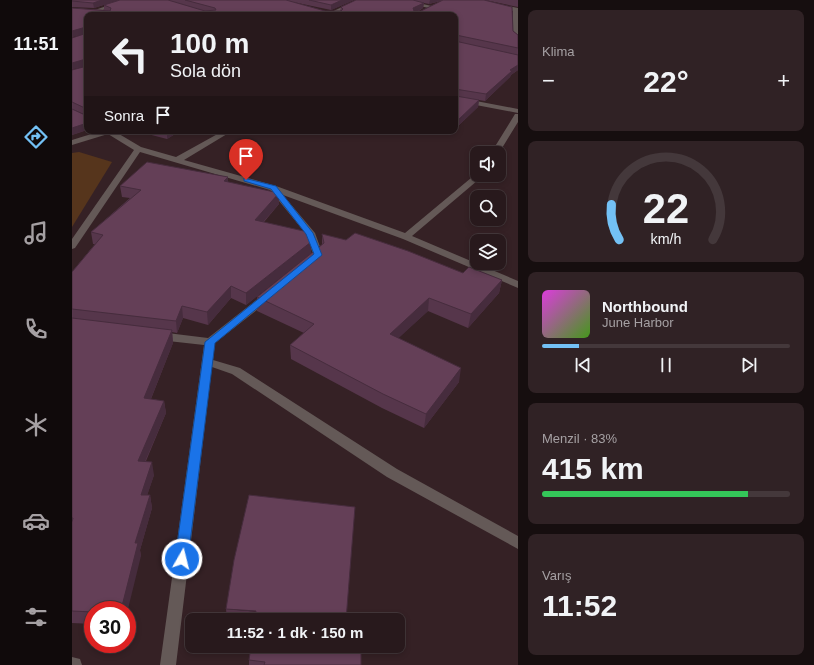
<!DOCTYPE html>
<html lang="tr">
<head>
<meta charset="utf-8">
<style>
  :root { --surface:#28191c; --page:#302225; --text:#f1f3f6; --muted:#a5a0a3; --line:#44383b; --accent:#73c1f5 }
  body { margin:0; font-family:Helvetica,sans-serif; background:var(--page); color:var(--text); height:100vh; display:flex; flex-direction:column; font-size:15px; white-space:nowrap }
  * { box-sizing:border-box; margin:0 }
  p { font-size:13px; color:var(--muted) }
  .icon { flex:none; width:22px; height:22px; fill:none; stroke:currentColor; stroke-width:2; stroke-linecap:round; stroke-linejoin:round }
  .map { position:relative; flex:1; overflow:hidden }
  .drawer { display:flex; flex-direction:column; gap:10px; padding:10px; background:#160e0f; width:296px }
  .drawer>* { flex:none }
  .guide { position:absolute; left:12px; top:12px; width:374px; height:122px; border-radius:8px; box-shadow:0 2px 6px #0003,0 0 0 1px var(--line); background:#28191c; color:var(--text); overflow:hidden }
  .buttons { position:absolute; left:398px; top:146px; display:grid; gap:8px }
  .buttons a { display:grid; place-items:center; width:36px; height:36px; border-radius:8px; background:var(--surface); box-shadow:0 2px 6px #0003,0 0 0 1px var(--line); font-size:20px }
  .speed { position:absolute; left:12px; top:601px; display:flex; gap:8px; font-size:20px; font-weight:700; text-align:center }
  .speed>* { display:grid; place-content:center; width:52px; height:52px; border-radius:50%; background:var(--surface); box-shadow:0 2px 6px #0003,0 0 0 1px var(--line); line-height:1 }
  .speed .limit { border:6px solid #d22; background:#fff; color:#111 }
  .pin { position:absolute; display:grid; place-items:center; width:34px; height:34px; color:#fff; margin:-41px -17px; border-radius:50% 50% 50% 0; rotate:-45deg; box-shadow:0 0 4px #0007 }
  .pin .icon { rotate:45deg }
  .me { position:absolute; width:44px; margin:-22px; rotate:8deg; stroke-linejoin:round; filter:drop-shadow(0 0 3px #0008) }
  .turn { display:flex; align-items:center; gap:14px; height:84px; padding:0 20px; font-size:18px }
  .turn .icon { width:52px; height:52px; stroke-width:2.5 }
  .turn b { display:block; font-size:28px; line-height:34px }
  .then { display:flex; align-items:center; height:38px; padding:0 20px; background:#0003; gap:8px; font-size:15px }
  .big { font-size:30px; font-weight:600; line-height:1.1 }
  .drawer .widget { flex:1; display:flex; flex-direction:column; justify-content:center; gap:6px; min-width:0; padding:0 14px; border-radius:8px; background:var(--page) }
  .drawer .dial { align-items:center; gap:0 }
  .dial svg { height:104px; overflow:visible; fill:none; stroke:var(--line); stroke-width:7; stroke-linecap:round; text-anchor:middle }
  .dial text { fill:var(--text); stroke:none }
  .song { display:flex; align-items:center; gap:12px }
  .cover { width:48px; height:48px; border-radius:6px; background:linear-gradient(135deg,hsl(300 70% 55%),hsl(100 70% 35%)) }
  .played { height:4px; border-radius:2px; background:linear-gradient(90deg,var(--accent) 15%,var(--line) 15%) }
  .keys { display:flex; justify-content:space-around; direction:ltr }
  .heat { display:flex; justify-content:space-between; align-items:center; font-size:22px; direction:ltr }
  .charge { height:6px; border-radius:3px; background:linear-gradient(90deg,#34c759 83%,var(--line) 0) }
  .trip { position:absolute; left:113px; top:613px; width:220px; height:40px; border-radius:8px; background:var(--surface); box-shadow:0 2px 6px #0003,0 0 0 1px var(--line); font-weight:600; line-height:40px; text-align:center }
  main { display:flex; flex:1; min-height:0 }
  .dock { display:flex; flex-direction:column; width:72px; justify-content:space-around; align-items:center; background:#100a0b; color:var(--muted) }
  .dock .icon { width:28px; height:28px }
  .dock .active { color:var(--accent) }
  .dock b { font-size:18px; color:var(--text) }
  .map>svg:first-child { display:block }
  .green { fill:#56351c }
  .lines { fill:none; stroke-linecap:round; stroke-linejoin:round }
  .minor { fill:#645957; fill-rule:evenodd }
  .wall { fill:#56364b; fill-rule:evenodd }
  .shaded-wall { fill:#462c3d }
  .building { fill:#643f57; stroke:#462c3d }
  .route { fill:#1a73e8; stroke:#114b97 }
</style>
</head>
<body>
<main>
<nav class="dock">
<b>11:51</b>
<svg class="icon active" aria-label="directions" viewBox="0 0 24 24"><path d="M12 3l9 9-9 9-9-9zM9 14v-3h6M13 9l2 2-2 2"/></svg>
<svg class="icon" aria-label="music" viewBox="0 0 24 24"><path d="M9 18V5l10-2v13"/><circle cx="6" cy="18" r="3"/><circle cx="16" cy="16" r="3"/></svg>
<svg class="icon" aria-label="phone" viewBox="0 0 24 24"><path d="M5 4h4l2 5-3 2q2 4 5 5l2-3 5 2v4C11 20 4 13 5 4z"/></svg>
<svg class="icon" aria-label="climate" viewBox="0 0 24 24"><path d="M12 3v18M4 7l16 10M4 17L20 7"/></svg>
<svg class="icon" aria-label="car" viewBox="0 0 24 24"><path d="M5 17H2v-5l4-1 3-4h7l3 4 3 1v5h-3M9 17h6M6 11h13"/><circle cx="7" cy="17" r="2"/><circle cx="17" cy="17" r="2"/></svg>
<svg class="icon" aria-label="filters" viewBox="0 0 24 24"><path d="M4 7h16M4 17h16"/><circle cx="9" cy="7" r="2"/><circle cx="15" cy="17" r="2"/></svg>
</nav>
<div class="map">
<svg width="446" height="665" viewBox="0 0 446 665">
  <rect width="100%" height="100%" fill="#352125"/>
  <path class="green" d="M7 152 40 162 0 227V153Z"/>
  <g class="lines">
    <path class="minor" d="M52 0H60L25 12 20 11Z
      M285 0H292L260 15H253Z
      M322 0H333L364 7 361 9Z
      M395 0H405L446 8V41L441 37V11Z
      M383 97 446 109V113L383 101Z
      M443 114H446V122L427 153H419Z
      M29 131H42L69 147 104 157 151 131H160L112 160 204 186 333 233 405 173V175H412L340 236 446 281V288L331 239 211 195 243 233 251 255 241 263H235L233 261 241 254 234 234 198 190 68 152 3 248 0 249V239L62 150 36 134 0 145V140Z
      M264 131H273L266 135 262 133Z
      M196 293 200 294 201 296 200 298 143 343 141 360 168 368 325 469 446 536V549L315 477 160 374 140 367 104 665H88L132 345 87 340 81 336 87 332 136 338 192 294Z
      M0 657 8 659 10 665H0Z"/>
  </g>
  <path class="wall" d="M0 0H47L22 8 0 7Z
    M48 0H282L259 10 221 2 253 11H268L269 7 284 0H412L440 7 441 31 446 35V55L383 41 446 55V70L439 75 438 77 413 101 407 100 406 107 385 127 383 126V15H15V33L0 37V8L32 10V5ZM369 1 349 11H347L351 8 352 3 357 4Z
    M413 0H446V7Z
    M15 33V130L0 135V109L13 115H14L0 109V70L15 66 0 69V38Z
    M64 131H108L95 139Z
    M156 177V182L207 204 192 222 239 242V253L174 305 159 298 136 325 111 318 105 333 100 332 101 343 79 399 92 401 94 413 74 461 82 475 75 495H78L80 508 68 550 69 556 21 610V624L0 623V272L23 244H21L19 232 58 198 50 197 48 186Z
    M250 234 391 273 430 280 427 293 396 328 356 311 326 338 387 382 352 428 310 408 219 359 218 345 232 333 185 311V297L250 245Z
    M154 609 274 620H155Z
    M177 660 289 665H177Z"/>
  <path class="shaded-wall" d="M30 0H47L22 8 21 3Z
    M270 0H282L259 10V5Z
    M358 0H371L357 4Z
    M352 3 351 8 340 14 341 8Z
    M14 27 15 33 0 37V31Z
    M14 59 15 66 0 69V63Z
    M446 65V70L439 75 438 77 413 101 414 94 438 70Z
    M407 100 406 107 385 127 386 120Z
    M15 123V130L0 135V128Z
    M96 131H108L95 139V132Z
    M156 177V188L152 181Z
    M207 193V204L183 231V220Z
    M239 242V253L174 305V293Z
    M430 280 427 293 396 328 399 314Z
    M159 286V298L136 325 135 312Z
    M357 298 356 311 316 348 318 334Z
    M110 306 111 318 105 333 104 321Z
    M100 330 101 343 74 411 72 398Z
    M389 368 387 382 352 428 354 414Z
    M92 401 94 413 68 473 66 461Z
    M80 462 82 475 71 508 69 495Z
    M78 495 80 508 68 550 69 556 55 613V610H49L63 543Z"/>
  <path class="building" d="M0 0H30L21 3 0 1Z
    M48 0H96L133 11 144 10 143 8 113 0H214L253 11H269L271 9 269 7 284 0H341L352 3 341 8 342 11H349L371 0H412L440 7 441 31 446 35V48L384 35H383V15H15V28L14 27 0 31V8L38 11 39 8 32 5Z
    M237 0H270L259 5Z
    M15 33V60L14 59 0 63V38Z
    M383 39V41L446 55V65L438 70 440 71 414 94 383 89Z
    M15 66V109L0 102V70Z
    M383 90 384 96 407 100 386 120 383 119Z
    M0 109 13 115 15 114V123L0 128Z
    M75 162 156 177 152 181 207 193 183 220 236 232 239 242 174 293 159 286 135 312 110 306 104 321 0 309V272L31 235 19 232 69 190 48 186Z
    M283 233 336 251 391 273 397 267 430 280 399 314 357 298 318 334 389 368 354 414 311 394 218 345 242 324 185 297 252 243 250 234 274 240Z
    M0 318 100 330 72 398 92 401 66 461 80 462 69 495H78L63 543H66L49 610H21V612L0 611V522L1 518H0Z
    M177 495 283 507 274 620H182L184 611 154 609 162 560Z
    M179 646H289V665H192L193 662 177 660Z"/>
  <path class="route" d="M172 178 204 186 241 233 250 255 143 343 116 559 114 563 110 564 105 563 103 559 133 342 242 254 234 234 199 189 172 181Z"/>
</svg>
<div class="buttons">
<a><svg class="icon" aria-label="sound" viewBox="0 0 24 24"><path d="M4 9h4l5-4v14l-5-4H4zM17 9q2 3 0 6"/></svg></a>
<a><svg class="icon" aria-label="search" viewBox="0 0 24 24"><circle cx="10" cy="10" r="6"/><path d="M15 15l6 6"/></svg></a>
<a><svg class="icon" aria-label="layers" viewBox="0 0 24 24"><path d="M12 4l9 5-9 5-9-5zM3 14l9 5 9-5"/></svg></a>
</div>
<div class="speed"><div class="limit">30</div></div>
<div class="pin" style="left:174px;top:180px;background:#d93025"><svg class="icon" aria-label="arrive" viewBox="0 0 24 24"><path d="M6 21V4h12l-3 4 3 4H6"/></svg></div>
<svg class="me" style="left:110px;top:559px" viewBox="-20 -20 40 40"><circle r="17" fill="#1a73e8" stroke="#fff" stroke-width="3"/><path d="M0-11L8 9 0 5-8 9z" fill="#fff"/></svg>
<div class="trip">11:52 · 1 dk · 150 m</div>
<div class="guide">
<div class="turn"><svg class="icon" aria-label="left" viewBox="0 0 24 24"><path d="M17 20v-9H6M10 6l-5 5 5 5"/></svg><div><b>100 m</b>Sola dön</div></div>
<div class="then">Sonra<svg class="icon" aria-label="arrive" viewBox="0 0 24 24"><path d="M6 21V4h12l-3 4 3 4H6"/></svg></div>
</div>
</div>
<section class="drawer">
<div class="widget"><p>Klima</p>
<div class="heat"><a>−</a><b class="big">22°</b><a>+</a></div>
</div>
<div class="widget dial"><svg viewBox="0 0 100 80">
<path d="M14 69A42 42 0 1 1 86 69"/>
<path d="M14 69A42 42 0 0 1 8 42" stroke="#73c1f5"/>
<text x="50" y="56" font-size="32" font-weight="700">22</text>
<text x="50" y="72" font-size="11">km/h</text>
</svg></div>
<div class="widget">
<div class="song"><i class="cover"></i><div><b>Northbound</b><p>June Harbor</p></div></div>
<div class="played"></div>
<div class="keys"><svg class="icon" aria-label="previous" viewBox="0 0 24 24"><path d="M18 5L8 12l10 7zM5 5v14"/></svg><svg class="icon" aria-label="pause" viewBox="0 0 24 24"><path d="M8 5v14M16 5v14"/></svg><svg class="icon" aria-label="next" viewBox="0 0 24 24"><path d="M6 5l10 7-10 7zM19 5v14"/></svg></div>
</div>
<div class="widget"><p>Menzil · 83%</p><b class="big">415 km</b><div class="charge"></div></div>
<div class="widget"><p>Varış</p><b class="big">11:52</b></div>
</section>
</main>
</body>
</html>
